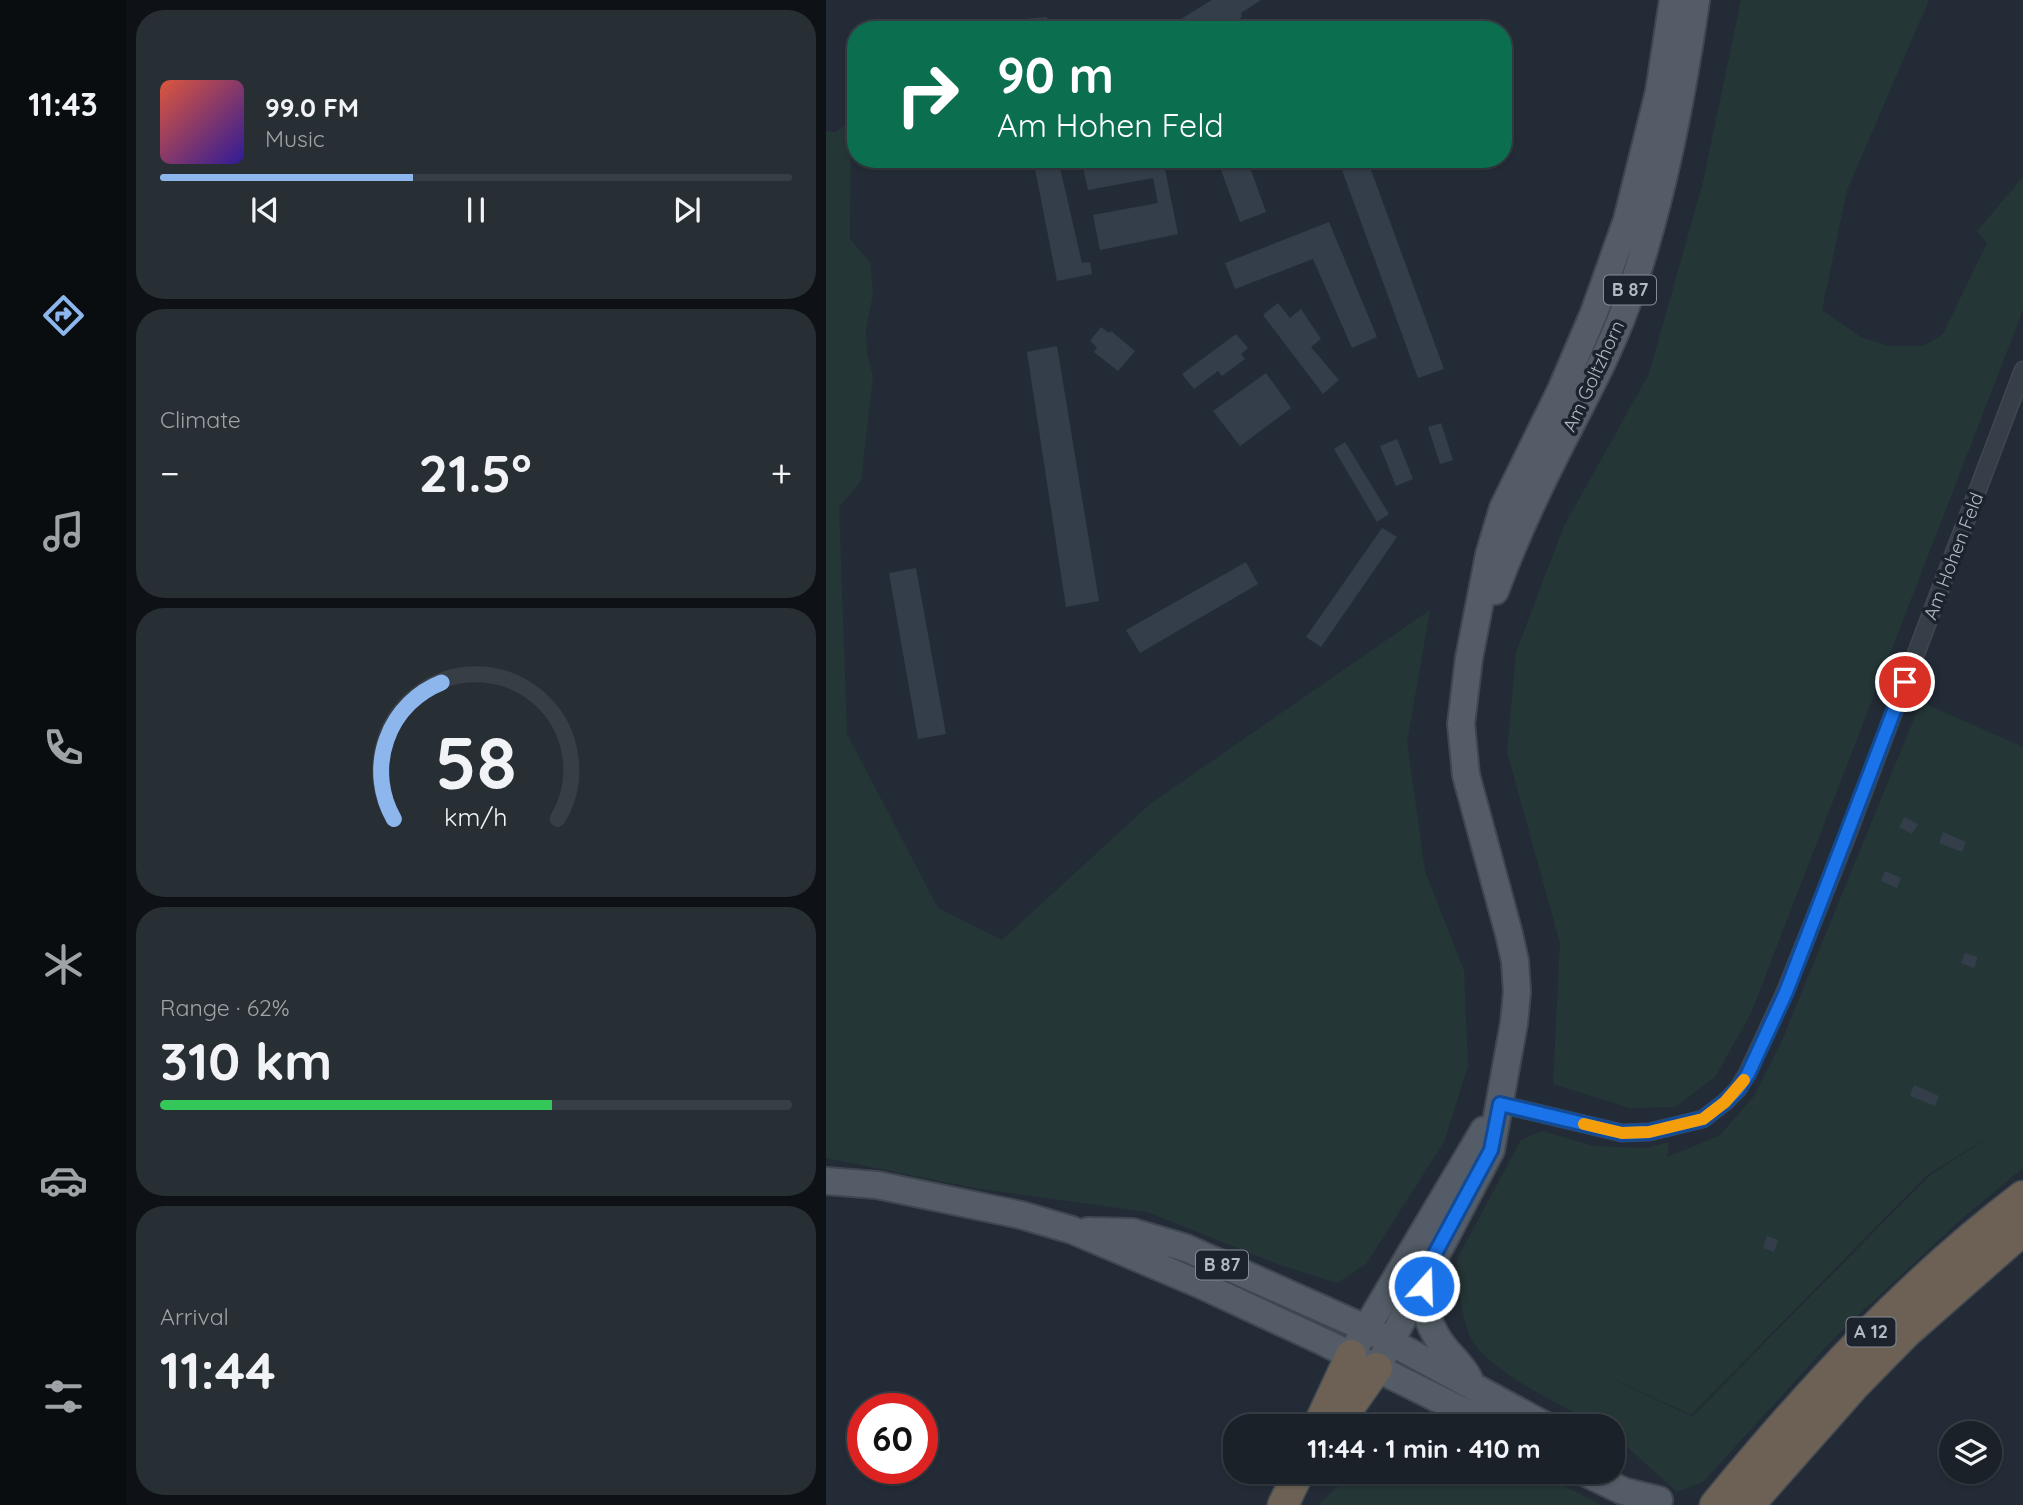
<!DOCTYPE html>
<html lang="en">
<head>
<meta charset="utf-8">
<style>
  :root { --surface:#1a2128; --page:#272e34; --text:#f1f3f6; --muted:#9fa3a8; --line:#383e45; --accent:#8db7ec }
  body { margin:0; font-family:Quicksand,sans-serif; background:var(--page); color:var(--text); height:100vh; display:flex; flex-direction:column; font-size:26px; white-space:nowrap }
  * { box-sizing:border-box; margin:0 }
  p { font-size:23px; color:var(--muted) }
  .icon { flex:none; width:38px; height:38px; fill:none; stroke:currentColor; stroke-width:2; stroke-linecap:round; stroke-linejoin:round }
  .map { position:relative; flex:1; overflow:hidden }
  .details { display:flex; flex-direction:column; gap:10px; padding:10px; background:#0e1216; width:700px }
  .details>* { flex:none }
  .guide { position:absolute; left:21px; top:21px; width:665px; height:147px; border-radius:28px; box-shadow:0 2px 5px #0004,0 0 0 2px var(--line); background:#0b6e4f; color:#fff; overflow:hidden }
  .buttons { position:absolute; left:1113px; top:1421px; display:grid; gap:14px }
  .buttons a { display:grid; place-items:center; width:63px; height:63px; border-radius:50%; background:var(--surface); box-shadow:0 2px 5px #0004,0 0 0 2px var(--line); font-size:35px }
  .speed { position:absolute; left:21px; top:1393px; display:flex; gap:14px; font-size:35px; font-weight:700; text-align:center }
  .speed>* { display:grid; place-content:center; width:91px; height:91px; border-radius:50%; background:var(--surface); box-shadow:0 2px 5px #0004,0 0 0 2px var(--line); line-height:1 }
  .speed .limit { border:10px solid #d22; background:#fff; color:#111 }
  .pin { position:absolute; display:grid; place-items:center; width:60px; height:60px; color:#fff; margin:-30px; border:4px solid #fff; border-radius:50%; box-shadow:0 2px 7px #0007 }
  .me { position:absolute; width:77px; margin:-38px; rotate:20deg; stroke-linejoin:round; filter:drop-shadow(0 0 5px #0008) }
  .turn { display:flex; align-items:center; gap:24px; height:147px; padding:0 35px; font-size:32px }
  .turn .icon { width:91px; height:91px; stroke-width:2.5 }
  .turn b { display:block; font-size:49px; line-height:60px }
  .big { font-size:52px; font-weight:700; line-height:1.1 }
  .details .widget { flex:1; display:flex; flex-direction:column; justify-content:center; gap:10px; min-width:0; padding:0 24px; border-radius:28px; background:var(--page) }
  .details .dial { align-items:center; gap:0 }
  .dial svg { height:182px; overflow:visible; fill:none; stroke:var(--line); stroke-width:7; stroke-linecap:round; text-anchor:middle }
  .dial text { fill:var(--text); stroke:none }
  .song { display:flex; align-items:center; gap:21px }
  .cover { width:84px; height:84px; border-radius:10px; background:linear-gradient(135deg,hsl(10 70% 55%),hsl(250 70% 35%)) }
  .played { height:7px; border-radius:4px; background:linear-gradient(90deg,var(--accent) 40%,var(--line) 40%) }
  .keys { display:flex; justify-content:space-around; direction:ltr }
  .heat { display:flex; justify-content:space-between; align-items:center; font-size:38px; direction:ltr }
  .charge { height:10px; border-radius:5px; background:linear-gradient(90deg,#34c759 62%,var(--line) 0) }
  .trip { position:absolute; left:397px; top:1414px; width:402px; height:70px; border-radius:28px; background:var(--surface); box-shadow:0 2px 5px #0004,0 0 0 2px var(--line); font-weight:700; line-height:70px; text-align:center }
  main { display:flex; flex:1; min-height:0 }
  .tabs { display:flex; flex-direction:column; width:126px; justify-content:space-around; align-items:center; background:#0a0d10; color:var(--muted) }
  .tabs .icon { width:49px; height:49px }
  .tabs .on { color:var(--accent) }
  .tabs b { font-size:32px; color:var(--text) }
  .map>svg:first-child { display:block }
  .green { fill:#253637; fill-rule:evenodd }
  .building { fill:#333e4a }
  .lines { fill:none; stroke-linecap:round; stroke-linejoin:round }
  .minor-casing { stroke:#404750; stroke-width:19 }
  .primary-casing { stroke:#404750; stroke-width:30 }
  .motorway-casing { stroke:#414952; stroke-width:33 }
  .minor { stroke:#363e47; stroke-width:16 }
  .primary { stroke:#545d67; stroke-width:26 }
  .motorway { stroke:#6c6154; stroke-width:30 }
  .route-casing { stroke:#114b97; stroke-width:18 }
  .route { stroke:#1a73e8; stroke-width:12 }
  .slow { stroke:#f59e0b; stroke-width:12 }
  .labels { text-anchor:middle; stroke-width:7; stroke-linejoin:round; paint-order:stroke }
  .shield { fill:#1c232c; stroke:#848c96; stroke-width:2 }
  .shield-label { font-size:18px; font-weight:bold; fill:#b1b9c3 }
  .street-label { font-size:19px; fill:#b1b9c3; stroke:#1c232c }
</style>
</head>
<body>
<main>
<nav class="tabs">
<b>11:43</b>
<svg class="icon on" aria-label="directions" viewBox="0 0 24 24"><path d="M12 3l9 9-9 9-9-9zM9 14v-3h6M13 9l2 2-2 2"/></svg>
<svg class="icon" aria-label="music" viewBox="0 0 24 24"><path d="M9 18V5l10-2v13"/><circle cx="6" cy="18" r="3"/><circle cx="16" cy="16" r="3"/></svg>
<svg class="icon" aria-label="phone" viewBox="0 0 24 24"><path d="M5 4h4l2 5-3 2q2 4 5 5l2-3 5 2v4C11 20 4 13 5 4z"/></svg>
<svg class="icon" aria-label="climate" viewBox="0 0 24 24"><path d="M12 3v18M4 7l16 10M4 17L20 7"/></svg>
<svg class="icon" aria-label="car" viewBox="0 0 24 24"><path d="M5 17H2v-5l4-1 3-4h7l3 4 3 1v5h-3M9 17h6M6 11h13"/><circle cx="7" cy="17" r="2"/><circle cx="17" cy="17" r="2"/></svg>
<svg class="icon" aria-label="filters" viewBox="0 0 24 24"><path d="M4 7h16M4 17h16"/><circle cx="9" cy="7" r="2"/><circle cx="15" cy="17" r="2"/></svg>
</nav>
<section class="details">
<div class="widget">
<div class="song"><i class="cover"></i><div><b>99.0 FM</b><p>Music</p></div></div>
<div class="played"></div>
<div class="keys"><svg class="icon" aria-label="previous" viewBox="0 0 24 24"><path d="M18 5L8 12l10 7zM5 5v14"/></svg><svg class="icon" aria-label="pause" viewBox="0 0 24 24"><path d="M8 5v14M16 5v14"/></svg><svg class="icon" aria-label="next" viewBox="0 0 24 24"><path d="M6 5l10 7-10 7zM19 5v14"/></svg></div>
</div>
<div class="widget"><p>Climate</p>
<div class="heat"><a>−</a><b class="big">21.5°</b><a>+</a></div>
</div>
<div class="widget dial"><svg viewBox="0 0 100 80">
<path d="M14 69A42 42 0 1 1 86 69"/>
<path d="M14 69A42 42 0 0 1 35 9" stroke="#8db7ec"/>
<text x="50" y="56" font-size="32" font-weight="700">58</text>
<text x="50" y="72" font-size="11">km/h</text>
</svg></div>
<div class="widget"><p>Range · 62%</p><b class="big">310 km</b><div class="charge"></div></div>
<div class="widget"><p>Arrival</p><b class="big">11:44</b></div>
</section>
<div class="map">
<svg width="1197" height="1505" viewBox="0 0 1197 1505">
  <rect width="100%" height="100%" fill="#232c36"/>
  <path class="green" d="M915 0H1103L1021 190 996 310 1035 337 1062 346H1098L1117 334 1161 243 1151 231 1197 177V310L925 1013 889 1077 849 1107 804 1108 727 1084 734 943 681 752 690 652 738 526 823 374 877 182Z
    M25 120 24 239 44 262 47 293 40 329 41 355 47 376 35 481 13 507 21 734 112 908 176 940 324 804 604 610 581 742 599 871 638 971 642 1066 618 1142 540 1264 511 1283 454 1265 321 1212 149 1188 0 1158V131L10 132Z
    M1095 702 1197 747V1168L1132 1222 1010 1336 877 1482 851 1492 788 1435V1426H773C739 1406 657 1370 643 1334 635 1313 631 1281 631 1259L695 1140 716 1131 768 1146 820 1148 843 1142 841 1157 893 1136 928 1096 954 1045ZM1169 1133 1102 1177 866 1417 769 1370 865 1415 1101 1175Z
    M544 1417 593 1421 605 1426H534Z
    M527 1472H710L776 1505H492Z"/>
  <path class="building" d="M386 0H435L415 13 416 17 396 30H337Z
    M221 17 222 30H177L176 21Z
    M207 159H232L256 263 264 262 266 274 231 281Z
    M255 159H337L352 234 274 250 267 215 332 203 327 178 262 190Z
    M391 159H421L440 212 414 222Z
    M512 159H541L618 369 592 378Z
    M503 222 551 337 526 348 487 259 409 289 399 263Z
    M452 303 464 318 475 309 495 339 485 347 513 380 497 394 437 315Z
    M275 327 283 333 285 331 309 351 292 371 268 352 271 347 264 341Z
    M410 334 422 348 415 354 419 359 396 376 392 371 368 389 356 374Z
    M231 346 273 601 240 607 201 352Z
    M440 373 465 408 414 446 387 411Z
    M615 423 627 460 614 464 602 427Z
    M571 439 587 479 570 486 554 446Z
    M519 442 563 514 551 522 508 449Z
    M556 528 571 537 495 647 480 637Z
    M420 562 432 584 314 653 300 630Z
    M90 568 120 734 92 739 63 573Z
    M1078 817 1092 824 1086 834 1073 827Z
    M1117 832 1140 842 1136 852 1113 843Z
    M1059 871 1075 878 1071 888 1055 881Z
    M1139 953 1152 957 1148 968 1135 963Z
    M1088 1085 1113 1096 1109 1106 1084 1096Z
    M941 1236 952 1240 948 1252 937 1248Z"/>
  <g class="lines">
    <defs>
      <path id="minor" d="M674 1104 796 1133 823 1132 877 1119 899 1102 912 1089 921 1074 959 992 1020 839 1197 370"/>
      <path id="primary" d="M669 591C684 551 701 512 720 474 747 418 779 364 800 306 835 207 855 104 870 0
        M0 1181 51 1185 195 1215 246 1230 373 1284 500 1343 667 1426
        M262 1231 306 1232 360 1248 539 1328 720 1426
        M600 1278C592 1302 605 1333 622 1352 630 1361 637 1367 643 1379
        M531 1344 658 1130
        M551 1368 665 1150 688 1023 691 992 689 961 683 934 640 775 635 724 643 658 663 555 677 508 735 390 768 313 801 220 833 92 847 0
        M758 1472 797 1491 833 1500"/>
      <path id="motorway" d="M492 1426 525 1355
        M510 1426 551 1368
        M457 1505 473 1472
        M889 1505C981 1393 1081 1284 1197 1196
        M923 1505 1028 1386 1081 1332 1197 1230"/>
    </defs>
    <use href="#minor" class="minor-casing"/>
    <use href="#primary" class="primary-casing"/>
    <use href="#motorway" class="motorway-casing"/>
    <use href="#minor" class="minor"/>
    <use href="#primary" class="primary"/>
    <use href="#motorway" class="motorway"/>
  </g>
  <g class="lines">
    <defs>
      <path id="route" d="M598 1286 605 1261 665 1150 674 1104 796 1133 823 1132 877 1119 899 1102 912 1089 922 1074 960 992 1079 682"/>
    </defs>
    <use href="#route" class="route-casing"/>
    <use href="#route" class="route"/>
    <path class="slow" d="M758 1124 796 1133 823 1132 877 1119 899 1102 918 1080"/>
  </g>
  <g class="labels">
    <g class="shield">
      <rect x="778" y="275.5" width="52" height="29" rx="5"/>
      <rect x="370" y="1250.5" width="52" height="29" rx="5"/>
      <rect x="1020.5" y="1317.5" width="49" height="29" rx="5"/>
    </g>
    <g class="shield-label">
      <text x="804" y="296">B 87</text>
      <text x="396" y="1271">B 87</text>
      <text x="1045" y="1338">A 12</text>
    </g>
    <g class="street-label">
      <text transform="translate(767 376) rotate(-65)" y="7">Am Goltzhorn</text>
      <text transform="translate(1127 556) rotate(-69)" y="7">Am Hohen Feld</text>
    </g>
  </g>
</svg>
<div class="buttons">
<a><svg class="icon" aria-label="layers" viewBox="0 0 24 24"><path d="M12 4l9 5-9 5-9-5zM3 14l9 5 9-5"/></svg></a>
</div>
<div class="speed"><div class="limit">60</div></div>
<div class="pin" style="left:1079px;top:682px;background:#d93025"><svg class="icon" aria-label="arrive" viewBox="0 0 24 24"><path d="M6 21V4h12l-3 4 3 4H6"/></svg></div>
<svg class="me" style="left:598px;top:1286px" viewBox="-20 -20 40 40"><circle r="17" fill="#1a73e8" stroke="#fff" stroke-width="3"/><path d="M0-11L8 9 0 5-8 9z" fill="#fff"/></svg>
<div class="trip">11:44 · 1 min · 410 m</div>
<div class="guide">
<div class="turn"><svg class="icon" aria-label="right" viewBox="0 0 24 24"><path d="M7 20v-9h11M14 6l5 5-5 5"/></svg><div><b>90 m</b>Am Hohen Feld</div></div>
</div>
</div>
</main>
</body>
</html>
